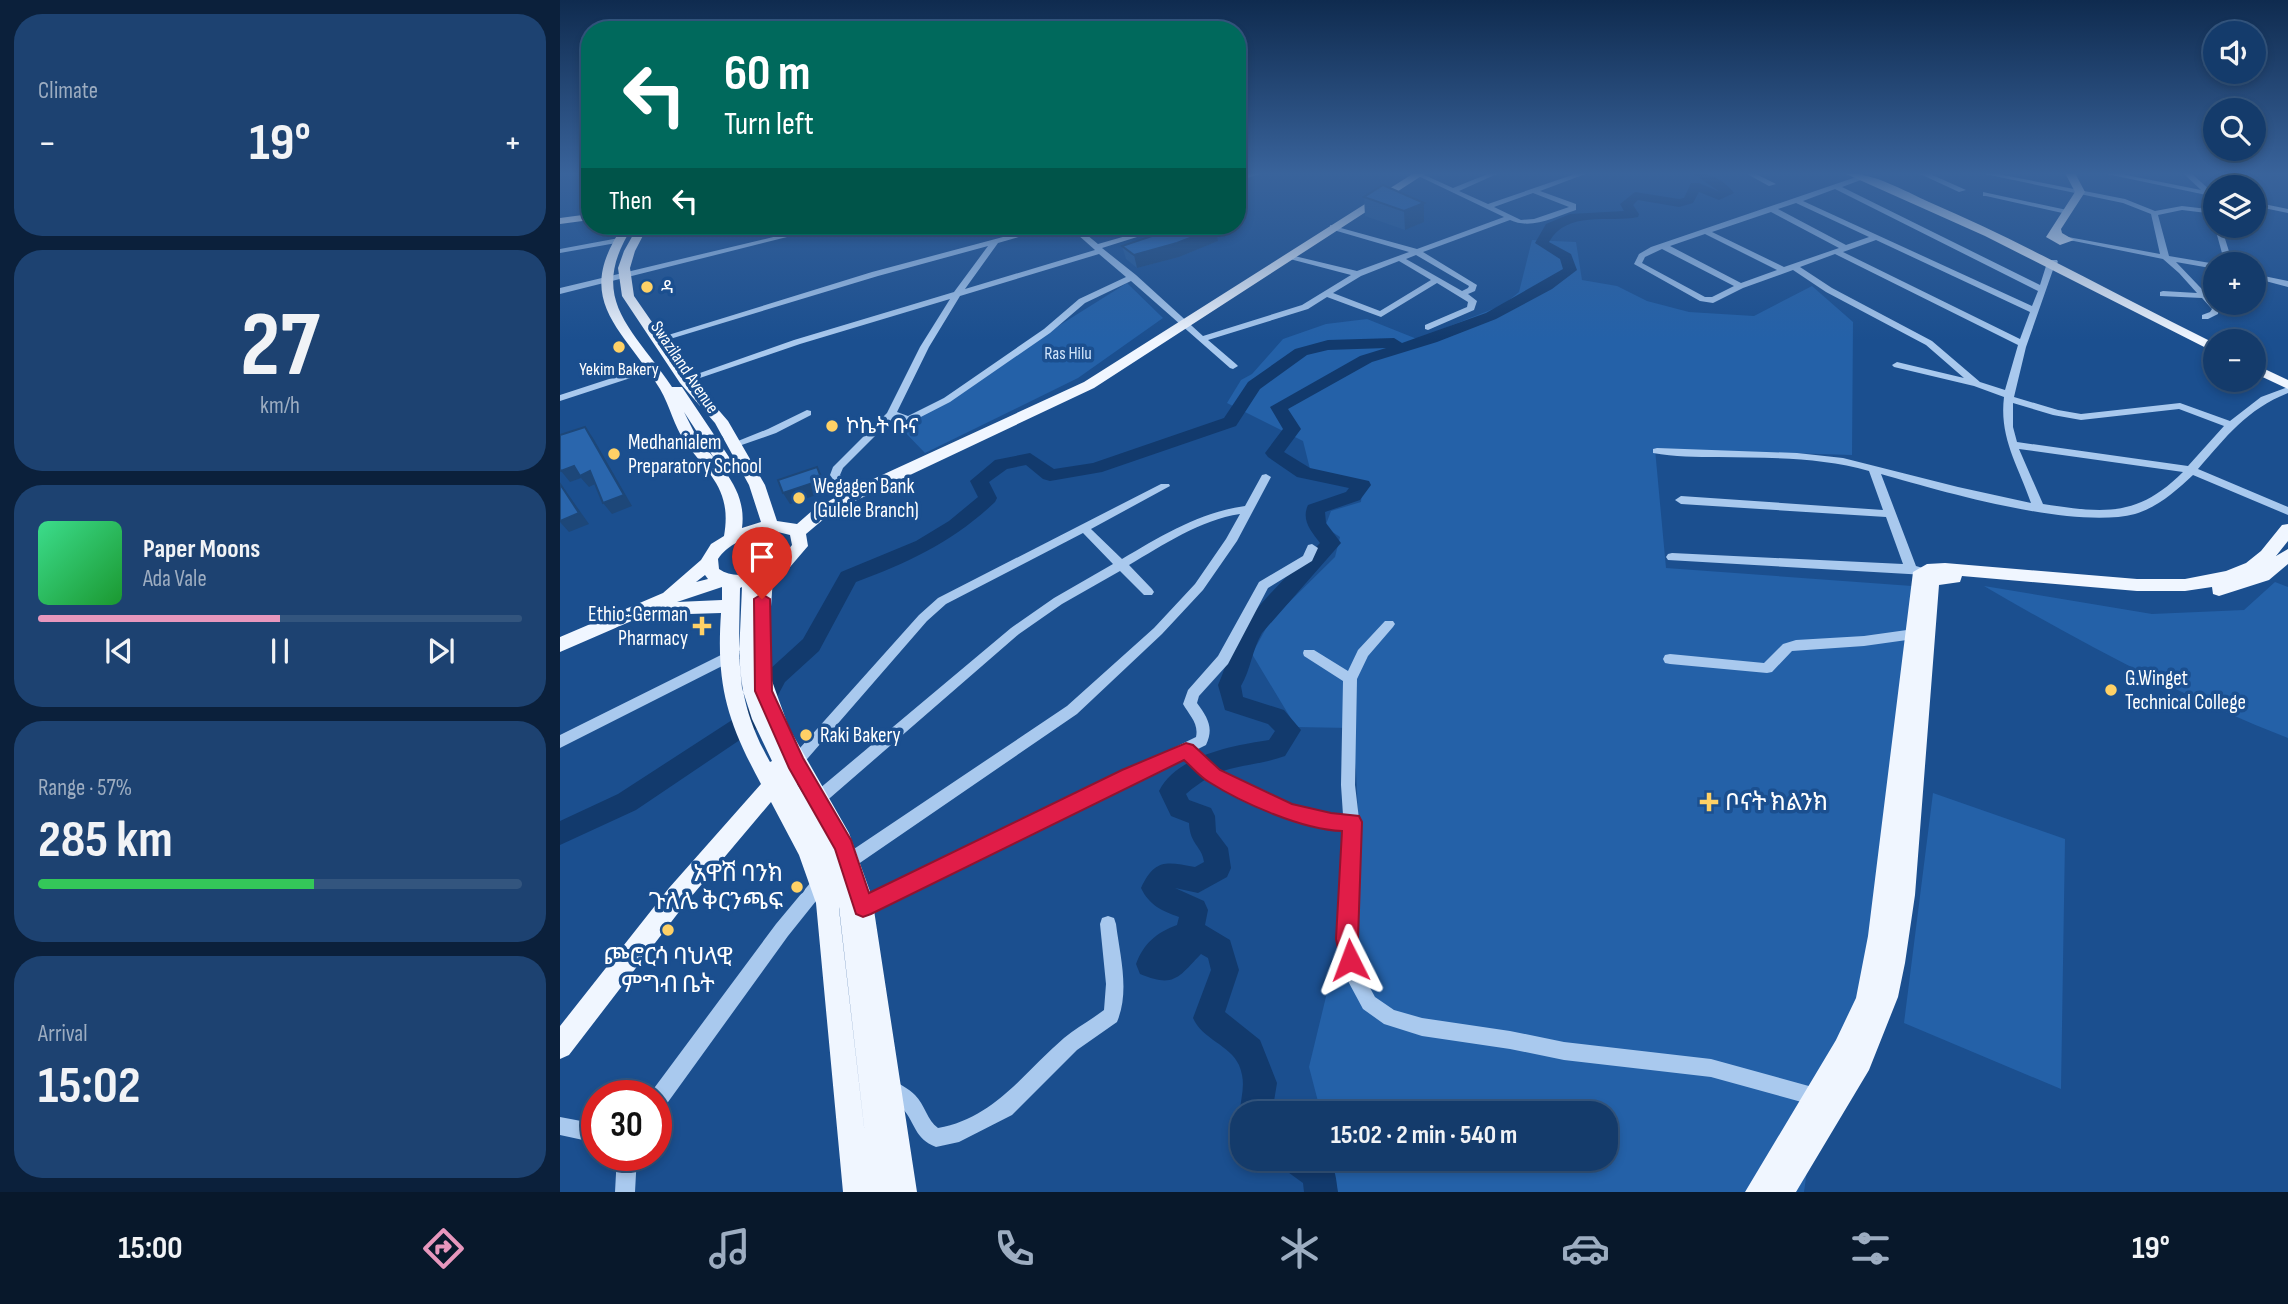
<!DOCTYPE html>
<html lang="en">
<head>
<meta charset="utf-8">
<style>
  :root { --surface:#143b6b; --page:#1d4271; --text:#f1f3f6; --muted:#9dadc1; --line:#33557e; --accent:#e797bd }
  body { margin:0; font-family:"Sofia Sans Condensed","Noto Sans Ethiopic",sans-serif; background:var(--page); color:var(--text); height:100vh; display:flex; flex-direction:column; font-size:26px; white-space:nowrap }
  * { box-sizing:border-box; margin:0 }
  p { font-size:23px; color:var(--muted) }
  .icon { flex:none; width:38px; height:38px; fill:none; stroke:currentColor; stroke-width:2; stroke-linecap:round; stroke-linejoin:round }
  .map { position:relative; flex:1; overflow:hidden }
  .drawer { display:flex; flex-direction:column; gap:14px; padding:14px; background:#0b203b; width:560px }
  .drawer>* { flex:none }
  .top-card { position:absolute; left:21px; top:21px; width:665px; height:214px; border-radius:28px; box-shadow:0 4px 10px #0003,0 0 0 2px var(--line); background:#00695c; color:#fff; overflow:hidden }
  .fabs { position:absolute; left:1643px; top:21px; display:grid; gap:14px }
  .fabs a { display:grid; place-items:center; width:63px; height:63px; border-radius:50%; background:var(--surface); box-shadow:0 4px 10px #0003,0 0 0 2px var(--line); font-size:35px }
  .speed { position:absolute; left:21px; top:1080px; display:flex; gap:14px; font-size:35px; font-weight:700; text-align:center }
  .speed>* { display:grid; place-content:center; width:91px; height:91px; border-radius:50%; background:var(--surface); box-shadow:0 4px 10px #0003,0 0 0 2px var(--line); line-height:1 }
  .speed .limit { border:10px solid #d22; background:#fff; color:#111 }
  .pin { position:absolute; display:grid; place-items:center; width:60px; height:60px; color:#fff; margin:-72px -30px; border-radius:50% 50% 50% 0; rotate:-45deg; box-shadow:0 0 7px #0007 }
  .pin .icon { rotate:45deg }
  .me { position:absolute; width:77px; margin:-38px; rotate:357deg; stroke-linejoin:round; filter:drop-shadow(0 0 5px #0008) }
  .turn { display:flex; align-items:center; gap:24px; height:147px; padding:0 28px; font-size:32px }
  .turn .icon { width:91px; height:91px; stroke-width:2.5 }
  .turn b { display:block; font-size:49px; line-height:60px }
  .then { display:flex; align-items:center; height:66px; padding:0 28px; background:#0003; gap:14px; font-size:26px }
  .big { font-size:52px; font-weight:700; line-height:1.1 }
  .drawer .widget { flex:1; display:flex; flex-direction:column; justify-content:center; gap:10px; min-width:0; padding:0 24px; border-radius:28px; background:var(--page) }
  .drawer .dial { align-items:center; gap:0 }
  .dial b { font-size:91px; line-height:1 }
  .song { display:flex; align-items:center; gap:21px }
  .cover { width:84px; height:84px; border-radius:10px; background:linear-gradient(135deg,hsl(150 70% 55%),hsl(130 70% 35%)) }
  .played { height:7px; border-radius:4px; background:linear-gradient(90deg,var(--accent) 50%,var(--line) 50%) }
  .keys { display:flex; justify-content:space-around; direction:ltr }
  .heat { display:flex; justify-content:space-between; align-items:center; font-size:38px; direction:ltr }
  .charge { height:10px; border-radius:5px; background:linear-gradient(90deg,#34c759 57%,var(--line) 0) }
  .trip { position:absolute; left:670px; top:1101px; width:388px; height:70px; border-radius:28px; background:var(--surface); box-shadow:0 4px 10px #0003,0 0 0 2px var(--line); font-weight:700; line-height:70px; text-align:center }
  .tabs { display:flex; height:112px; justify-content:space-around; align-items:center; background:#08182b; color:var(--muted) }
  .tabs .icon { width:49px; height:49px }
  .tabs .current { color:var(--accent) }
  .tabs b { font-size:32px; color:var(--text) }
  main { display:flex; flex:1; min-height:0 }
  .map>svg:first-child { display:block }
  .green { fill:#2461a8 }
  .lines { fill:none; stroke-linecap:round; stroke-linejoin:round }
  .river { fill:#123a6d; fill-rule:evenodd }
  .minor { fill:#a9c9ee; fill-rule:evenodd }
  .major { fill:#f0f6ff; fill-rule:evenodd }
  .wall { fill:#245895 }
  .shaded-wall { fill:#1d4779 }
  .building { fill:#2a66ad; stroke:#1d4779; stroke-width:2 }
  .route { fill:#e11d48; stroke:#92132f; stroke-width:2 }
  .poi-dot { fill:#ffd166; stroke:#1b4f8f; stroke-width:2.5 }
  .labels { text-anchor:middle; stroke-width:7; stroke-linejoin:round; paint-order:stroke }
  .far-poi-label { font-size:18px; fill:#fff; stroke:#1b4f8f; text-anchor:start }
  .far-park-label { font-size:18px; fill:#cfe3fa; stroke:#1b4f8f }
  .far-street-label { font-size:18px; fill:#fff; stroke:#1b4f8f }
  .poi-label { font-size:21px; fill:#fff; stroke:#1b4f8f; text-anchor:start }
  .near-poi-label { font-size:24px; fill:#fff; stroke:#1b4f8f; text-anchor:start }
</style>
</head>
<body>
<main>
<section class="drawer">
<div class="widget"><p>Climate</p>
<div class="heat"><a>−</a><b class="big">19°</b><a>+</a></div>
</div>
<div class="widget dial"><b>27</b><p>km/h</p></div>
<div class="widget">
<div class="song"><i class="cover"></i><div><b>Paper Moons</b><p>Ada Vale</p></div></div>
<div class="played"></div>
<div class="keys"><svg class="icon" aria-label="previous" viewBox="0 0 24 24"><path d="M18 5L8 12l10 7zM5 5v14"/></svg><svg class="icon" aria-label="pause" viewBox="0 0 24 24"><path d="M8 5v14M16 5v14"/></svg><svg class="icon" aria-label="next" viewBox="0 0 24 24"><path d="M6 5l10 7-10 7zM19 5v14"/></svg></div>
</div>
<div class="widget"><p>Range · 57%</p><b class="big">285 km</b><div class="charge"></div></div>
<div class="widget"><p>Arrival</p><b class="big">15:02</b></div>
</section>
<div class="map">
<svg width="1728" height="1192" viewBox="0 0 1728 1192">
  <rect width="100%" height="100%" fill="#1b4f8f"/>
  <path class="green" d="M972 240 1016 242 1022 280 1057 286 1087 301 1129 312 1194 316 1252 286 1293 322 1292 455 1095 449 1106 568 1352 586 1306 1019 1257 1098 1244 1192H765L771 1159 1046 1158V1113H761L749 1067 786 914 799 834 796 770 790 728 736 727 692 654 710 621 775 557 780 537 765 527 771 511 801 502 803 481 750 469 743 441 667 403 681 380 692 374 723 339 766 324 807 319 857 339 943 305 959 292Z
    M567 283 603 318 518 378 365 453 339 426Z
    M1715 582 1728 587V738C1622 697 1522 643 1424 586L1592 614 1684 610Z
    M1373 793 1505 839 1501 1089 1344 1023Z"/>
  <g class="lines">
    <path class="river" d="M1132 173C1150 173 1163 179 1174 193L1159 200 1139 192 1133 203 1119 207 1078 200 1073 205 1079 214 1078 217C1048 223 1007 210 989 242L1011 254 1017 270 992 289 936 319 877 342 812 362 728 409 741 429 724 452 750 468 809 481 811 485 800 500 765 512 766 523 781 543 702 633C692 650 691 669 681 686L683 697 724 710 741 730 725 756C681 771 666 760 626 794L629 800 651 808 655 816 656 832 668 848 671 868 667 877 638 893 615 888 644 901 648 910 645 925 670 940 679 970 665 1012 700 1040 717 1083 712 1113H682V1119C676 1103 689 1089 679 1065 670 1045 642 1039 633 1018L651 970 648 958 641 954C618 978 614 988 580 974L576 964C584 943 596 933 617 925L619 917C602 911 589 905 581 888 595 858 607 862 635 867L644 862C642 846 630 845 629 823L611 816 599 791C616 756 674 745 709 740L715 731 708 724 665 710 658 685C666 668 669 650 679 634 700 599 732 573 760 543 751 531 741 520 748 505L786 492 789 488 737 477 708 457 705 453 723 429 710 407 800 356 826 348 768 350 747 355 700 389 676 426 542 472 490 481 483 479 466 465 447 469 429 482 437 498 435 502C394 541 348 563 296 582L259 651 225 682 202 725 76 810 0 845V821L58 794 186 711 209 670 243 639 281 572 356 541 389 521 418 497 410 481 435 460 470 453 494 469 533 463 664 418 688 382 735 349 768 340 834 338 842 343 926 313 1003 269 1000 259 975 243 986 224 1010 214 1064 211 1060 204 1075 192 1119 199 1124 198 1131 183H1139L1160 192Z
      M721 1158H766C776 1166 776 1180 778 1192H744L743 1183 725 1170Z"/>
    <path class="minor" d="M692 173H703L677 181V177Z
      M852 173H860L893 188 930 173H939L899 191 928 204 1018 173H1028L980 191 1016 204V210C995 217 971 230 950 220L863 252 917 285 915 291 908 294 917 301 914 310 868 330 865 329V325L907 307 908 302 877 283 821 317 767 297 748 309 648 340 676 364 678 366 673 369 670 368 571 281 525 303 490 333 390 402 353 421 333 418 283 468 280 475 297 496 291 500 287 499 270 475 273 467 327 413 360 347 390 299 240 344 128 382H122L120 380 234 340 394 292 428 246 318 276 100 342H94L92 340 312 272 484 226H496L438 243 405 289 535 250 508 226H516L538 244 601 226H612L542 248 576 275 643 336 742 305 791 275 726 258V254L797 271 849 252 770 229V225L857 249 944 217ZM973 193 1009 207 974 219 961 220 934 207ZM539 254 566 277 519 299 484 329 384 398 348 416 337 412 369 347 400 296ZM856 255 909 286 908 288 902 291 846 259ZM839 261 871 280 820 311 773 293 801 276Z
      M1185 173H1194L1216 184 1209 186Z
      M1358 173H1368L1406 190 1399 192Z
      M1420 173H1433L1565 199 1595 211 1622 206 1656 210 1655 214 1622 210 1598 215 1609 256 1656 264V269L1616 262 1659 307 1658 314 1648 319H1642V315L1650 312 1652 309 1642 298 1600 296V292L1603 291 1637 293 1619 273 1603 259 1504 239 1508 237 1600 254 1591 214 1563 203Z
      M1542 173H1556L1641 190 1623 173H1631L1652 192 1656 193V197Z
      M1299 176 1306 178 1282 187 1480 285 1486 266 1491 260H1497L1498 262 1494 267 1466 347 1454 397 1498 410 1521 414 1620 403 1670 421 1701 397 1728 387V393C1687 409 1666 437 1638 469L1728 507V515L1633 475C1616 491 1598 507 1575 514 1514 530 1384 492 1321 474L1356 566 1366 569 1368 572 1366 575 1108 560 1106 557 1108 554 1112 553 1343 564 1326 517 1121 504 1115 500 1121 496 1323 510 1309 471C1260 457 1209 458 1158 457 1137 457 1114 457 1093 453V449L1097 448 1237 453 1283 458 1398 487 1471 503C1458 465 1439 438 1444 397L1414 386 1334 367 1332 365 1337 362 1404 378 1366 345 1266 292 1233 270 1183 288 1153 303 1140 301 1074 264 1079 254 1091 247ZM1275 189 1478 291 1472 306 1243 201ZM1236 203 1309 237 1286 245 1218 209ZM1211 212 1279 248 1224 267 1152 232ZM1145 234 1217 270 1181 283 1110 246ZM1316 240 1470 312 1460 339 1283 252ZM1102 249 1174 286 1152 297H1145L1082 263 1085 257ZM1275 254 1458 345 1445 390 1420 382 1372 341 1272 288 1240 267ZM1453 403 1493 415 1521 420 1619 409 1664 426 1628 466 1457 442 1453 427ZM1459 449 1623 472C1577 518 1543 513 1483 504Z
      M1423 192 1507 210 1511 212 1507 214 1426 196H1423Z
      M1694 202 1728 209V213L1694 206Z
      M1654 224 1661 226 1673 264H1665Z
      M259 226H271L0 294V288Z
      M59 238H62V242L0 253V249Z
      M1694 274 1728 281V287L1694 278Z
      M92 365 95 366V370L0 401V395Z
      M247 410 251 411V415L216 433 173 448 168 445 208 429Z
      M706 474 711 477 677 541 643 590 602 634 517 714 291 869 285 871 279 869 277 864 279 859 507 706 594 628 635 584 666 539 680 514C640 520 603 545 569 565L592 589 594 592 592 595H584L560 571 502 604 459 634 263 804 258 805 253 804 251 799 253 794 451 628 494 598 553 564 523 533 386 604 367 621 241 766 236 768 231 766 229 762 231 758 359 615 378 598 601 484H609L610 486 531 529 562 559C601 536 640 512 685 506L702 475Z
      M752 544 758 548 752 561 708 588 668 664 639 696 637 703C648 718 654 728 646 745L636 750C676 787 730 810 783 815L781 785 783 681 744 656 743 653 744 650H754L788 671 798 650 825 621H833L835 624 833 627 808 656 797 679 795 785 801 836 795 939 803 975 815 997 834 1010 862 1018 950 1031 1004 1042 1151 1059 1256 1088 1263 1090 1265 1097 1263 1104 1256 1106 1151 1077 1004 1060 950 1049 862 1036 824 1024 803 1009 789 983 779 939 785 828C726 823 666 797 624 756L309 912 303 915 297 912 295 907 297 902 636 737C639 723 629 715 623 704L628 690 658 656 699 582 743 556 748 545Z
      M1354 629 1358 631 1360 634 1358 637 1354 639 1304 646 1232 651 1212 672 1207 673 1110 664 1105 663 1103 659 1105 655 1110 654 1204 663 1223 644 1236 640 1304 636Z
      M169 651 174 652 175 656 174 660 0 748V735Z
      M262 874 268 876 270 881 268 886 228 936 103 1109 96 1111V1096L89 1095 216 924 256 876Z
      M548 916 554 918 556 924C560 956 570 991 557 1022L517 1050 452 1115 399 1142 376 1147C354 1138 356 1124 343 1109 336 1101 326 1099 322 1089L325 1083 331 1080C339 1083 349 1089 355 1095 365 1105 367 1120 378 1128 435 1118 464 1072 504 1038 516 1028 531 1020 544 1010L546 984 540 924 542 918Z
      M0 1117 37 1124V1143L0 1135Z
      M57 1155H77L75 1192H55Z"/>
    <path class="major" d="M854 173H866L534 388 297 500 265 518 246 534 248 546 230 567 213 578 209 635 212 681 229 728 289 833 312 897 357 1192H283L256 903 239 855 211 802 125 904 9 1055 0 1059V1026L109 888 201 784C167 721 156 685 161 613L97 615 90 613 0 652V637L103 593 141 560 151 544 164 536C172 490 150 476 125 442 114 426 110 406 100 389 62 327 12 301 63 226H73C26 299 72 327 112 387H122L175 466 172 469 164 470C177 488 185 505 182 528L201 522 189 485 155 423 120 383 62 296 58 268 64 251 78 226H88L75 251 70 268 74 296 130 377 168 421 205 485 217 521 237 524 253 510 285 492 524 382ZM124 412 154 458 136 436ZM210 530 230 535 232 545C216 566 182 585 159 569L158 559C168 543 191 535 210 530ZM145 575 148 579 136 582ZM162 587V600L117 602ZM182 587 179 656 182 688 192 719 212 761 210 762C174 698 179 657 180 588ZM237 784H239L251 804 250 805ZM279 907V909L308 1161Z
      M1284 173C1312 172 1343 190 1369 202 1467 244 1560 297 1656 344V353L1425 236Z
      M1505 173H1515L1525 192 1501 229 1502 233 1514 240 1500 245 1486 237 1515 192Z
      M30 214V220L0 224V218Z
      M1694 364 1728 380V389L1694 373Z
      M1728 524V541L1716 556 1728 549V564L1709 580 1659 596 1653 594 1652 587 1625 591H1577L1402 576 1400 582 1379 585 1355 895 1345 963 1338 997 1309 1070 1236 1192H1185L1276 1040 1296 998 1308 936 1353 572 1367 564 1385 563 1577 579H1625L1666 571 1686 563 1701 551 1722 525Z"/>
  </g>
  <path class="wall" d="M823 185 864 222 845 230 805 216 804 197Z
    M656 228 658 241 619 257 577 268 566 259 562 246 587 238 585 229Z"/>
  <path class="shaded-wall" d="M864 203V222L845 230 844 211Z
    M656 228 658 241 619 257 577 268 574 255Z
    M25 427 33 438 72 506 52 514 43 503Z
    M14 466 30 471 39 482 29 487 21 478 10 482 1 471Z
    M257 467 263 478 268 491 230 504 223 493Z
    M0 483 29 524 9 532 0 522Z"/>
  <path class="building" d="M823 185 864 203 844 211 804 197Z
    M595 226H613L617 228 625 226H652L656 228 617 243 574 255 562 246 595 235 585 229Z
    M25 427 64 495 43 503 30 471 20 476 14 466 1 471 0 469V435Z
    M257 467 262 480 223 493 218 480Z
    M0 484 19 513 0 521Z"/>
  <linearGradient id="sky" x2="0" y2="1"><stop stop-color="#0f2b4f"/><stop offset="0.51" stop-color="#39639b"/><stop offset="1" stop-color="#39639b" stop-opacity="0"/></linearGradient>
  <rect width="1728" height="340" fill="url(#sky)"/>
  <path class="route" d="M202 594 210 599 212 691 243 758 291 840 309 893 562 770 626 743 633 745 660 770 732 804 771 813 799 816 802 822 798 939 800 960 797 967 790 970 782 967 776 939 782 831C743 830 682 803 649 782 640 777 632 767 624 760L311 914 303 917 296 914 275 849 229 768 195 691 194 599Z"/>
  <g class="poi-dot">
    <circle cx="87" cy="287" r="7"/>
    <circle cx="59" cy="347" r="7"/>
    <circle cx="272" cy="426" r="7"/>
    <circle cx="54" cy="454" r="7"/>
    <circle cx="239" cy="498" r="7"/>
    <path d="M138.5 615.5h7v7h7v7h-7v7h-7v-7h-7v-7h7z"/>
    <circle cx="1551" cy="690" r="7"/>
    <circle cx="246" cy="735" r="7"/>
    <path d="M1145.5 791.5h7v7h7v7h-7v7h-7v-7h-7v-7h7z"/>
    <circle cx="237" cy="887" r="7"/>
    <circle cx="108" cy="930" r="7"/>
  </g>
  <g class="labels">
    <g class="far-poi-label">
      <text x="101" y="293">ዳ</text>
      <text x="59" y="375" text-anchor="middle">Yekim Bakery</text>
    </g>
    <g class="far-park-label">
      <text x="508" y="359">Ras Hilu</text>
    </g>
    <g class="far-street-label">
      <text transform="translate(125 367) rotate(56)" y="6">Swaziland Avenue</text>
    </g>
    <g class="poi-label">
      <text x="286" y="433">ኮኬት ቡና</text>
      <text x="68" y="449">Medhanialem<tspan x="68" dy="24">Preparatory School</tspan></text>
      <text x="253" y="493">Wegagen Bank<tspan x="253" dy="24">(Gulele Branch)</tspan></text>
      <text x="128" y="621" text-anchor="end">Ethio-German<tspan x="128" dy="24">Pharmacy</tspan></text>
      <text x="1565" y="685">G.Winget<tspan x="1565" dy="24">Technical College</tspan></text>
      <text x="260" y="742">Raki Bakery</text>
    </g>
    <g class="near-poi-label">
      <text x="1165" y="810">ቦናት ክልንክ</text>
      <text x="223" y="881" text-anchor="end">አዋሽ ባንክ<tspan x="223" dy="28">ጉለሌ ቅርንጫፍ</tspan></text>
      <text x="108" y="964" text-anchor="middle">ጮሮርሳ ባህላዊ<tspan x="108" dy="28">ምግብ ቤት</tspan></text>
    </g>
  </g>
</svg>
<div class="fabs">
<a><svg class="icon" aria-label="sound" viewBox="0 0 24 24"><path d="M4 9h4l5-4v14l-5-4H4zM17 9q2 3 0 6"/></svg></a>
<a><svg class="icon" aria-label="search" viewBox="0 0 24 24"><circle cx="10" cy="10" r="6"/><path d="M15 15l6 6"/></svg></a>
<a><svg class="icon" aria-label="layers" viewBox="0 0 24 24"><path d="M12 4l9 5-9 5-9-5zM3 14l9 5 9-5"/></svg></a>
<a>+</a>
<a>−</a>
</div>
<div class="speed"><div class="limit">30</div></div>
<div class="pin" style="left:202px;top:599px;background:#d93025"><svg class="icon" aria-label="arrive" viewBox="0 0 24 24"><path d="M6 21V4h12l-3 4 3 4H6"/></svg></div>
<svg class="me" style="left:790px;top:960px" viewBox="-20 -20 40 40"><path d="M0-17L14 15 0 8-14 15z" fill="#e11d48" stroke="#fff" stroke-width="4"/></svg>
<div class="trip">15:02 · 2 min · 540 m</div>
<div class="top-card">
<div class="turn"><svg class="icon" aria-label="left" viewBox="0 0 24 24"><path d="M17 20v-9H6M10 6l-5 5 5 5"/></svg><div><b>60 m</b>Turn left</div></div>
<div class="then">Then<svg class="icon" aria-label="left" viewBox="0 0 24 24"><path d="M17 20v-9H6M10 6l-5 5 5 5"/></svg></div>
</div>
</div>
</main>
<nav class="tabs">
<b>15:00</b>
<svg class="icon current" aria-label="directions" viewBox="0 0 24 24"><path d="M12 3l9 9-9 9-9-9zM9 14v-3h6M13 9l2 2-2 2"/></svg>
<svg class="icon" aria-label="music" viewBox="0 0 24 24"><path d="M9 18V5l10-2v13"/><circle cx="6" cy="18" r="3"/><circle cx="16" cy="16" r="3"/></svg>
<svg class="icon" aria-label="phone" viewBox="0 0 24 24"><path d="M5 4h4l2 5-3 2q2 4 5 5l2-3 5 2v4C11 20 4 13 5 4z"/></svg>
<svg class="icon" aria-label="climate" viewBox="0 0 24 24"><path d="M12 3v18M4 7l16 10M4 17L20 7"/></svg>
<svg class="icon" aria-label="car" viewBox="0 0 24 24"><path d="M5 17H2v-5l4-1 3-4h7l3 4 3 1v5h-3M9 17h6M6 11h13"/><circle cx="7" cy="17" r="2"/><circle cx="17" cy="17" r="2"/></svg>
<svg class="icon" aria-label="filters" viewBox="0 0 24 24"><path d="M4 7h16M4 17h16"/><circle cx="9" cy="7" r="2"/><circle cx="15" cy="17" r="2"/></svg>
<b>19°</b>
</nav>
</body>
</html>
